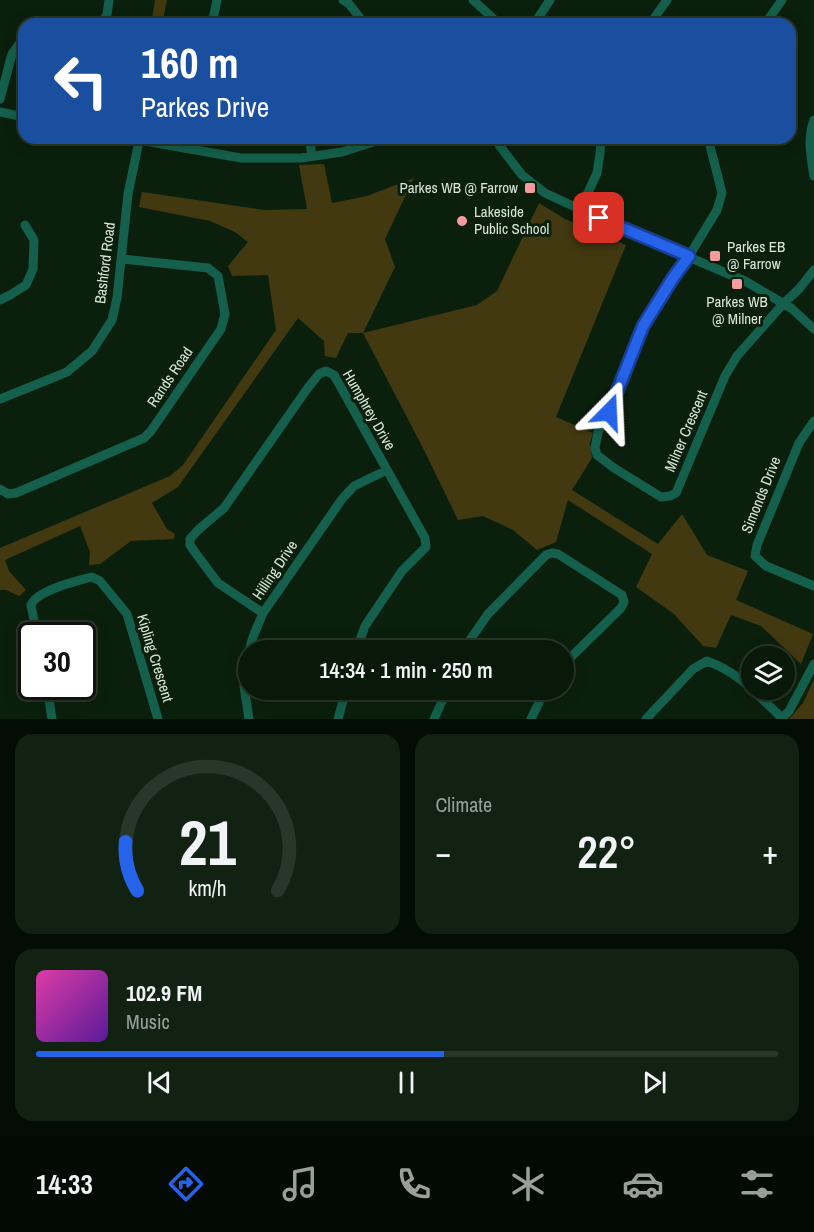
<!DOCTYPE html>
<html lang="en">
<head>
<meta charset="utf-8">
<style>
  :root { --surface:#081809; --page:#112112; --text:#f1f3f6; --muted:#98a09c; --line:#29372a; --accent:#2563eb }
  body { margin:0; font-family:"Archivo Narrow",sans-serif; background:var(--page); color:var(--text); height:100vh; display:flex; flex-direction:column; font-size:22px; white-space:nowrap }
  * { box-sizing:border-box; margin:0 }
  p { font-size:20px; color:var(--muted) }
  .icon { flex:none; width:33px; height:33px; fill:none; stroke:currentColor; stroke-width:2; stroke-linecap:round; stroke-linejoin:round }
  .map { position:relative; height:719px; overflow:hidden }
  .panel { display:flex; flex-direction:column; gap:15px; padding:15px; background:#040d05; flex:1 }
  .panel>* { flex:none }
  .top-card { position:absolute; left:18px; top:18px; width:778px; height:126px; border-radius:18px; box-shadow:0 3px 15px #0003,0 0 0 2px var(--line); background:#1a4fa0; color:#fff; overflow:hidden }
  .tools { position:absolute; left:741px; top:646px; display:grid; gap:12px }
  .tools a { display:grid; place-items:center; width:54px; height:54px; border-radius:50%; background:var(--surface); box-shadow:0 3px 15px #0003,0 0 0 2px var(--line); font-size:30px }
  .speed { position:absolute; left:18px; top:622px; display:flex; gap:12px; font-size:30px; font-weight:700; text-align:center }
  .speed>* { display:grid; place-content:center; width:78px; height:78px; border-radius:50%; background:var(--surface); box-shadow:0 3px 15px #0003,0 0 0 2px var(--line); line-height:1 }
  .speed .limit { border:3px solid #111; border-radius:9px; background:#fff; color:#111 }
  .pin { position:absolute; display:grid; place-items:center; width:51px; height:51px; color:#fff; margin:-26px; border-radius:12px; box-shadow:0 3px 9px #0006 }
  .me { position:absolute; width:66px; margin:-33px; rotate:21deg; stroke-linejoin:round; filter:drop-shadow(0 0 4px #0008) }
  .turn { display:flex; align-items:center; gap:21px; height:126px; padding:0 24px; font-size:27px }
  .turn .icon { width:78px; height:78px; stroke-width:2.5 }
  .turn b { display:block; font-size:42px; line-height:51px }
  .big { font-size:45px; font-weight:600; line-height:1.1 }
  .panel .card { flex:1; display:flex; flex-direction:column; justify-content:center; gap:9px; min-width:0; padding:0 21px; border-radius:18px; background:var(--page) }
  .panel .dial { align-items:center; gap:0 }
  .dial svg { height:156px; overflow:visible; fill:none; stroke:var(--line); stroke-width:7; stroke-linecap:round; text-anchor:middle }
  .dial text { fill:var(--text); stroke:none }
  .song { display:flex; align-items:center; gap:18px }
  .cover { width:72px; height:72px; border-radius:9px; background:linear-gradient(135deg,hsl(320 70% 55%),hsl(270 70% 35%)) }
  .played { height:6px; border-radius:3px; background:linear-gradient(90deg,var(--accent) 55%,var(--line) 55%) }
  .keys { display:flex; justify-content:space-around; direction:ltr }
  .heat { display:flex; justify-content:space-between; align-items:center; font-size:33px; direction:ltr }
  .panel .tiles { flex:1; display:grid; gap:15px; grid-template-columns:1fr 1fr }
  .card:last-child { grid-column:span 2 }
  .trip { position:absolute; left:238px; top:640px; width:336px; height:60px; border-radius:30px; background:var(--surface); box-shadow:0 3px 15px #0003,0 0 0 2px var(--line); font-weight:600; line-height:60px; text-align:center }
  .tabs { display:flex; height:96px; justify-content:space-around; align-items:center; background:#030a04; color:var(--muted) }
  .tabs .icon { width:42px; height:42px }
  .tabs .active { color:var(--accent) }
  .tabs b { font-size:27px; color:var(--text) }
  .map>svg:first-child { display:block }
  .green { fill:#433910 }
  .lines { fill:none; stroke-linecap:round; stroke-linejoin:round }
  .minor { stroke:#14604c; stroke-width:9 }
  .route-casing { stroke:#184099; stroke-width:15 }
  .route { stroke:#2563eb; stroke-width:10 }
  .poi-dot { fill:#f59b9d; stroke:#0b200c; stroke-width:2 }
  .labels { text-anchor:middle; stroke-width:6; stroke-linejoin:round; paint-order:stroke }
  .poi-label { font-size:15px; fill:#d8e5d7; stroke:#0b200c; text-anchor:start }
  .street-label { font-size:15px; fill:#d8e5d7; stroke:#0b200c }
</style>
</head>
<body>
<div class="map">
<svg width="814" height="719" viewBox="0 0 814 719">
  <rect width="100%" height="100%" fill="#0b200c"/>
  <path class="green" d="M155 0H167L162 24H151Z
    M324 164 332 203 367 196 414 178 385 239 395 267 363 333 477 305 497 291 539 203 565 219 626 245 556 417 593 433 590 443 592 458 572 490 658 544 682 514 707 555 748 571 736 600 813 634 801 664 761 626 731 615 716 648 703 646 674 614 636 587 652 554 568 500 556 542 537 550 513 530 483 516 458 520 424 450 363 333H348L336 358 325 356 324 341 298 318 178 487 152 503 167 529 175 534 174 539 131 541 100 564 89 565 90 552 80 526 5 560 9 571 26 590 19 596 6 590H0V548L170 476 183 465 276 330 268 275 232 276 228 266 248 242 235 232 210 221 139 207 142 192 264 210 307 209 299 165Z
    M814 679V719H789L803 703Z"/>
  <g class="lines">
    <path class="minor" d="M343 0 349 4 365 24
      M473 0 499 24
      M55 24H56
      M102 24 107 14 109 0
      M212 24 217 0
      M534 24 550 0
      M650 24 667 0
      M765 24 782 0
      M0 99 12 54 24 37
      M0 112 24 117
      M814 120C807 138 811 157 814 176
      M128 138 241 158H301L342 152 386 138
      M309 138 312 156
      M496 138 499 145 522 175 545 193 618 227 745 281 791 308 814 329
      M708 138 722 193 717 210 689 256 673 278 643 326 609 412 598 432 595 448 597 455 614 468 661 497 670 496 676 493 725 376 737 356 783 304 799 289 814 270
      M580 210 597 173 600 154 601 138
      M0 300 10 295 26 285 33 269 34 240 25 225
      M0 399 67 372 92 351 112 320 117 298 128 194 139 141
      M814 421 799 443 757 545 755 556 766 566 814 586
      M0 489 8 494 16 493 144 438 151 431 221 329 225 314 218 276 208 268 122 259
      M263 613 218 583 194 551 190 545V539L199 529 224 508 307 389 319 374 326 371 334 375 425 538 426 547 402 571 365 626 356 651
      M37 636 31 605C37 590 77 581 92 577L100 581 127 614 158 719
      M465 651 470 640 488 614 546 555 552 553 558 554 622 595 624 602 621 608 564 664
      M47 687 52 719
      M753 690 782 718
      M249 719 244 686 246 661 253 637 263 613 342 499 354 486 387 470
      M338 719 346 690
      M434 719 447 690
      M531 719 545 690
      M646 719 693 669 707 661C724 667 739 677 752 689
      M781 719 789 711 814 664"/>
  </g>
  <g class="lines">
    <defs>
      <path id="route" d="M599 218 689 256 673 278 643 326 609 412"/>
    </defs>
    <use href="#route" class="route-casing"/>
    <use href="#route" class="route"/>
  </g>
  <g class="poi-dot">
    <rect x="524" y="182" width="12" height="12" rx="3"/>
    <circle cx="462" cy="221" r="6"/>
    <rect x="709" y="250" width="12" height="12" rx="3"/>
    <rect x="731" y="278" width="12" height="12" rx="3"/>
  </g>
  <g class="labels">
    <g class="poi-label">
      <text x="518" y="193" text-anchor="end">Parkes WB @ Farrow</text>
      <text x="474" y="217">Lakeside<tspan x="474" dy="17">Public School</tspan></text>
      <text x="727" y="252">Parkes EB<tspan x="727" dy="17">@ Farrow</tspan></text>
      <text x="737" y="307" text-anchor="middle">Parkes WB<tspan x="737" dy="17">@ Milner</tspan></text>
    </g>
    <g class="street-label">
      <text transform="translate(105 263) rotate(-83)" y="5">Bashford Road</text>
      <text transform="translate(170 377) rotate(-56)" y="5">Rands Road</text>
      <text transform="translate(369 410) rotate(60)" y="5">Humphrey Drive</text>
      <text transform="translate(686 431) rotate(-67)" y="5">Milner Crescent</text>
      <text transform="translate(761 495) rotate(-68)" y="5">Simonds Drive</text>
      <text transform="translate(275 570) rotate(-56)" y="5">Hilling Drive</text>
      <text transform="translate(155 658) rotate(73)" y="5">Kipling Crescent</text>
    </g>
  </g>
</svg>
<div class="tools">
<a><svg class="icon" aria-label="layers" viewBox="0 0 24 24"><path d="M12 4l9 5-9 5-9-5zM3 14l9 5 9-5"/></svg></a>
</div>
<div class="speed"><div class="limit">30</div></div>
<div class="pin" style="left:599px;top:218px;background:#d93025"><svg class="icon" aria-label="arrive" viewBox="0 0 24 24"><path d="M6 21V4h12l-3 4 3 4H6"/></svg></div>
<svg class="me" style="left:609px;top:412px" viewBox="-20 -20 40 40"><path d="M0-17L14 15 0 8-14 15z" fill="#2563eb" stroke="#fff" stroke-width="4"/></svg>
<div class="trip">14:34 · 1 min · 250 m</div>
<div class="top-card">
<div class="turn"><svg class="icon" aria-label="left" viewBox="0 0 24 24"><path d="M17 20v-9H6M10 6l-5 5 5 5"/></svg><div><b>160 m</b>Parkes Drive</div></div>
</div>
</div>
<section class="panel">
<div class="tiles">
<div class="card dial"><svg viewBox="0 0 100 80">
<path d="M14 69A42 42 0 1 1 86 69"/>
<path d="M14 69A42 42 0 0 1 8 44" stroke="#2563eb"/>
<text x="50" y="56" font-size="32" font-weight="700">21</text>
<text x="50" y="72" font-size="11">km/h</text>
</svg></div>
<div class="card"><p>Climate</p>
<div class="heat"><a>−</a><b class="big">22°</b><a>+</a></div>
</div>
<div class="card">
<div class="song"><i class="cover"></i><div><b>102.9 FM</b><p>Music</p></div></div>
<div class="played"></div>
<div class="keys"><svg class="icon" aria-label="previous" viewBox="0 0 24 24"><path d="M18 5L8 12l10 7zM5 5v14"/></svg><svg class="icon" aria-label="pause" viewBox="0 0 24 24"><path d="M8 5v14M16 5v14"/></svg><svg class="icon" aria-label="next" viewBox="0 0 24 24"><path d="M6 5l10 7-10 7zM19 5v14"/></svg></div>
</div>
</div>
</section>
<nav class="tabs">
<b>14:33</b>
<svg class="icon active" aria-label="directions" viewBox="0 0 24 24"><path d="M12 3l9 9-9 9-9-9zM9 14v-3h6M13 9l2 2-2 2"/></svg>
<svg class="icon" aria-label="music" viewBox="0 0 24 24"><path d="M9 18V5l10-2v13"/><circle cx="6" cy="18" r="3"/><circle cx="16" cy="16" r="3"/></svg>
<svg class="icon" aria-label="phone" viewBox="0 0 24 24"><path d="M5 4h4l2 5-3 2q2 4 5 5l2-3 5 2v4C11 20 4 13 5 4z"/></svg>
<svg class="icon" aria-label="climate" viewBox="0 0 24 24"><path d="M12 3v18M4 7l16 10M4 17L20 7"/></svg>
<svg class="icon" aria-label="car" viewBox="0 0 24 24"><path d="M5 17H2v-5l4-1 3-4h7l3 4 3 1v5h-3M9 17h6M6 11h13"/><circle cx="7" cy="17" r="2"/><circle cx="17" cy="17" r="2"/></svg>
<svg class="icon" aria-label="filters" viewBox="0 0 24 24"><path d="M4 7h16M4 17h16"/><circle cx="9" cy="7" r="2"/><circle cx="15" cy="17" r="2"/></svg>
</nav>
</body>
</html>
